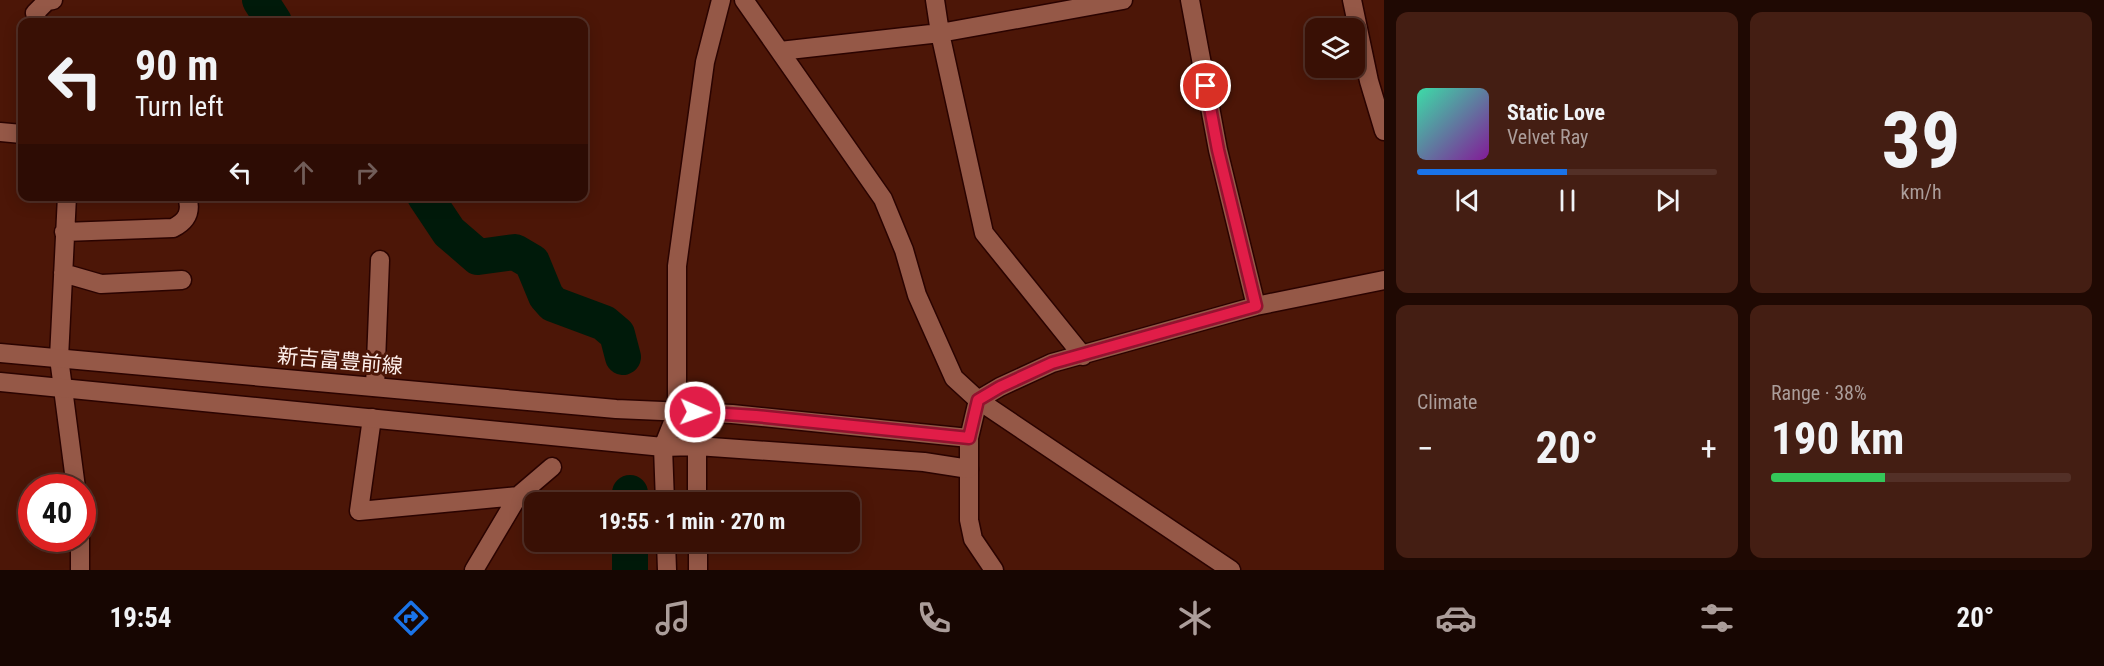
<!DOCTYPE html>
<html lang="en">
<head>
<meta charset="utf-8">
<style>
  :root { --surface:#391005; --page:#441e13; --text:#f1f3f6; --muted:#ab9d9a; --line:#533027; --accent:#1a73e8 }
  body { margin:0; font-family:"Roboto Condensed","Noto Sans JP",sans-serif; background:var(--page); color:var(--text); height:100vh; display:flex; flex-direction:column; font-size:22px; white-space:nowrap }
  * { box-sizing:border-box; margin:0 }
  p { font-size:20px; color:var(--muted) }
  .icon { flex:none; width:33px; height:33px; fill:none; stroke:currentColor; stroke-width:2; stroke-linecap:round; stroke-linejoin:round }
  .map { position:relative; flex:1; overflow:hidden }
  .sheet { display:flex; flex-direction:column; gap:12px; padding:12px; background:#1f0903; width:720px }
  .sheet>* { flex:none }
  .guide { position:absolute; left:18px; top:18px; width:570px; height:183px; border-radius:12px; box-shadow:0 3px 15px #0003,0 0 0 2px var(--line); background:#391005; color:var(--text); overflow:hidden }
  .fabs { position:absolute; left:1305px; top:18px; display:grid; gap:12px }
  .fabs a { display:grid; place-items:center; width:60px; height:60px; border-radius:12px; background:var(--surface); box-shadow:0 3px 15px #0003,0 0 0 2px var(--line); font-size:30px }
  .speed { position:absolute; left:18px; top:474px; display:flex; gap:12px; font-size:30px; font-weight:700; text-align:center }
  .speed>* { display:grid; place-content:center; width:78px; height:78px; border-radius:50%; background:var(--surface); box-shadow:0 3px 15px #0003,0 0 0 2px var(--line); line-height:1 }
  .speed .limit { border:9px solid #d22; background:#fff; color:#111 }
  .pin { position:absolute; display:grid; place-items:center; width:51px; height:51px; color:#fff; margin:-26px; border:3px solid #fff; border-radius:50%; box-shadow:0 2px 6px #0007 }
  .me { position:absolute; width:66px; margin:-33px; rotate:92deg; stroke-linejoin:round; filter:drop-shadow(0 0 4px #0008) }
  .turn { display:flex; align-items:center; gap:21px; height:126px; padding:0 18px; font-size:27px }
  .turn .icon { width:78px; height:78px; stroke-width:2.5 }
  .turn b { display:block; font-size:42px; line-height:51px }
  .lanes { display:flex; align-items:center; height:57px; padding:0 18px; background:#0003; justify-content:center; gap:30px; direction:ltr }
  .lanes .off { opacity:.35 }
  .big { font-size:45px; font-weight:700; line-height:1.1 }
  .sheet .card { flex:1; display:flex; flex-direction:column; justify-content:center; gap:9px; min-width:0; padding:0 21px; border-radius:12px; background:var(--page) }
  .sheet .dial { align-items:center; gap:0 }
  .dial b { font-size:78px; line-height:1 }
  .song { display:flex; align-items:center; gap:18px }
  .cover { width:72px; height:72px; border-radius:9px; background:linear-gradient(135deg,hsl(160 70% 55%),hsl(290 70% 35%)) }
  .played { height:6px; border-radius:3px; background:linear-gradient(90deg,var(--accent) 50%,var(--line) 50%) }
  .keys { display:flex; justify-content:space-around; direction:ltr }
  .heat { display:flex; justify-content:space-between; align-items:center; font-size:33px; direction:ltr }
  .charge { height:9px; border-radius:4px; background:linear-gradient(90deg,#34c759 38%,var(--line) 0) }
  .sheet .tiles { flex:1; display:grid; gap:12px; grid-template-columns:repeat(2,1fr) }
  .trip { position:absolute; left:524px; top:492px; width:336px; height:60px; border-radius:12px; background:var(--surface); box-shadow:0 3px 15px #0003,0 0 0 2px var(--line); font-weight:700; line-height:60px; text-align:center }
  .tabs { display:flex; height:96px; justify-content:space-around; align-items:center; background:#170602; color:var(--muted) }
  .tabs .icon { width:42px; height:42px }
  .tabs .selected { color:var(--accent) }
  .tabs b { font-size:27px; color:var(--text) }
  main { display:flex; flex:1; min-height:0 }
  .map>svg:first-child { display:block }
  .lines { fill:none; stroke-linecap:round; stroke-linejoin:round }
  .river { stroke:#001a0a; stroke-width:36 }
  .street-casing { stroke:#2a0300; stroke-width:21 }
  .secondary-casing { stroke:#2a0300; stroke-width:21 }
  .street { stroke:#955847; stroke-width:18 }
  .secondary { stroke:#955847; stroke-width:18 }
  .route-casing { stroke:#92132f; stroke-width:15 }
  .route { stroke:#e11d48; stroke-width:10 }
  .labels { text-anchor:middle; stroke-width:6; stroke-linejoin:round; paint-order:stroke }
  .street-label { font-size:21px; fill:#feefeb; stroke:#4c1607 }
</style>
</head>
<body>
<main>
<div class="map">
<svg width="1384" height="570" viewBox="0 0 1384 570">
  <rect width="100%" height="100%" fill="#4c1607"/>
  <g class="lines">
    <path class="river" d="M260 0 274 22
      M425 196 449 232 478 257 515 252 532 262 546 296 553 304 604 323 617 334 623 357
      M630 502V493
      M630 570V542"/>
    <defs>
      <path id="street" d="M744 0 883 199 904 250 917 295 954 378 978 400 1231 570
        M935 0 940 33 984 233 1083 356
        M1190 0 1218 150 1256 306
        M1352 0 1369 81 1384 131
        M38 22 35 13 47 1 53 0
        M780 51 940 33 1123 0
        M0 132 22 134
        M67 196 59 358 76 488
        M64 232 173 228C187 221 192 212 187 196
        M63 273 101 284 182 280
        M375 387 380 260
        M978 400 1000 387 1052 363 1256 306 1384 280
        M372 418 359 511 518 496
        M969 469V520L973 539 994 570
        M80 570V538
        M474 570 518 496 552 467"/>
      <path id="secondary" d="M0 353 616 409 732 414 969 438
        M0 382 663 447 697 446 924 462 969 469V438L978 400
        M677 412 697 446V502
        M665 502 663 447 677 412V266L705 62 721 0
        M666 542 667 570
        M698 542V570"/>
    </defs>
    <use href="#street" class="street-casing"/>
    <use href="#secondary" class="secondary-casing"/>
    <use href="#street" class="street"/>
    <use href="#secondary" class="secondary"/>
  </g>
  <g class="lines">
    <defs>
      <path id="route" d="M695 412 756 416 969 438 978 400 1000 387 1052 363 1256 306 1218 150 1206 86"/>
    </defs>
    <use href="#route" class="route-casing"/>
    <use href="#route" class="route"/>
  </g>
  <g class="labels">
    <g class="street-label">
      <text transform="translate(340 361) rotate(5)" y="7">新吉富豊前線</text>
    </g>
  </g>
</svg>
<div class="fabs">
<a><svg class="icon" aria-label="layers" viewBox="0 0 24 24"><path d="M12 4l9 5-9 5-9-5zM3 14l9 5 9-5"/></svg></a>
</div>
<div class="speed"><div class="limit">40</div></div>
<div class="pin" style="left:1206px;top:86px;background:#d93025"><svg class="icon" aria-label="arrive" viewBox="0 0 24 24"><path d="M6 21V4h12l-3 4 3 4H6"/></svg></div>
<svg class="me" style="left:695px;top:412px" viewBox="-20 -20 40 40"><circle r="17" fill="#e11d48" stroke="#fff" stroke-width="3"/><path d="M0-11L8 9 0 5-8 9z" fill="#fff"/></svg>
<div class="trip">19:55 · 1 min · 270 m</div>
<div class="guide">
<div class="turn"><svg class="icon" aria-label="left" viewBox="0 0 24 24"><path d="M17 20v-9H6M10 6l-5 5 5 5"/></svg><div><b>90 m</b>Turn left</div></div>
<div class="lanes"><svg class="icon" aria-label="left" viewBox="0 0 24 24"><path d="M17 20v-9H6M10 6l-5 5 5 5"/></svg><svg class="icon off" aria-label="ahead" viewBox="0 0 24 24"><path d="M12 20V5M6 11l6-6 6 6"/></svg><svg class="icon off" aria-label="right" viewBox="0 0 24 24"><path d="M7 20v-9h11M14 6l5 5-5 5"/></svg></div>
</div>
</div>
<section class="sheet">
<div class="tiles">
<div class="card">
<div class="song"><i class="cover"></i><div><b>Static Love</b><p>Velvet Ray</p></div></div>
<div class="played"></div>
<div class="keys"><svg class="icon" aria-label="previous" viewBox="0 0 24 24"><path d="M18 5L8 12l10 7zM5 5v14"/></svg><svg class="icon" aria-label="pause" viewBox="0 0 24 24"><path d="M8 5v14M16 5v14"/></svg><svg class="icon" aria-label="next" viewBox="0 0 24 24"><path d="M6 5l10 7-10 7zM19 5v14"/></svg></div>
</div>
<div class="card dial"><b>39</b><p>km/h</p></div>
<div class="card"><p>Climate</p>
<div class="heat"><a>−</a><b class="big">20°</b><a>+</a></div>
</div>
<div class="card"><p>Range · 38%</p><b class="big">190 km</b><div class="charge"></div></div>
</div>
</section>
</main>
<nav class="tabs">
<b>19:54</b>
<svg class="icon selected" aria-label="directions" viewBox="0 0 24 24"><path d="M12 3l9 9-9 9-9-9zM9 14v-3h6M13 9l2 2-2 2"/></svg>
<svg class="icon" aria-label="music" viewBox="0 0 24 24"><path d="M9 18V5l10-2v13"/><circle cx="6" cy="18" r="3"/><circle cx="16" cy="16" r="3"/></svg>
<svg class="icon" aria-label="phone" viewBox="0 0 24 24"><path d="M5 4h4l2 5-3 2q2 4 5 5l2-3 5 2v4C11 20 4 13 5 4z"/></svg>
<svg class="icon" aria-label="climate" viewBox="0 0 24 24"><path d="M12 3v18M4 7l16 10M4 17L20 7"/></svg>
<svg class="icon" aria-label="car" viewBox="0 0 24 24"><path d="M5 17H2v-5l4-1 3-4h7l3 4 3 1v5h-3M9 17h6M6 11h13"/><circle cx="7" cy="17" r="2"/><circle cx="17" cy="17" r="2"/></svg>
<svg class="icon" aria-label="filters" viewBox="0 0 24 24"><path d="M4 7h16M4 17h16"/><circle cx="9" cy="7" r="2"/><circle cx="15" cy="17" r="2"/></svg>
<b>20°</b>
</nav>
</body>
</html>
